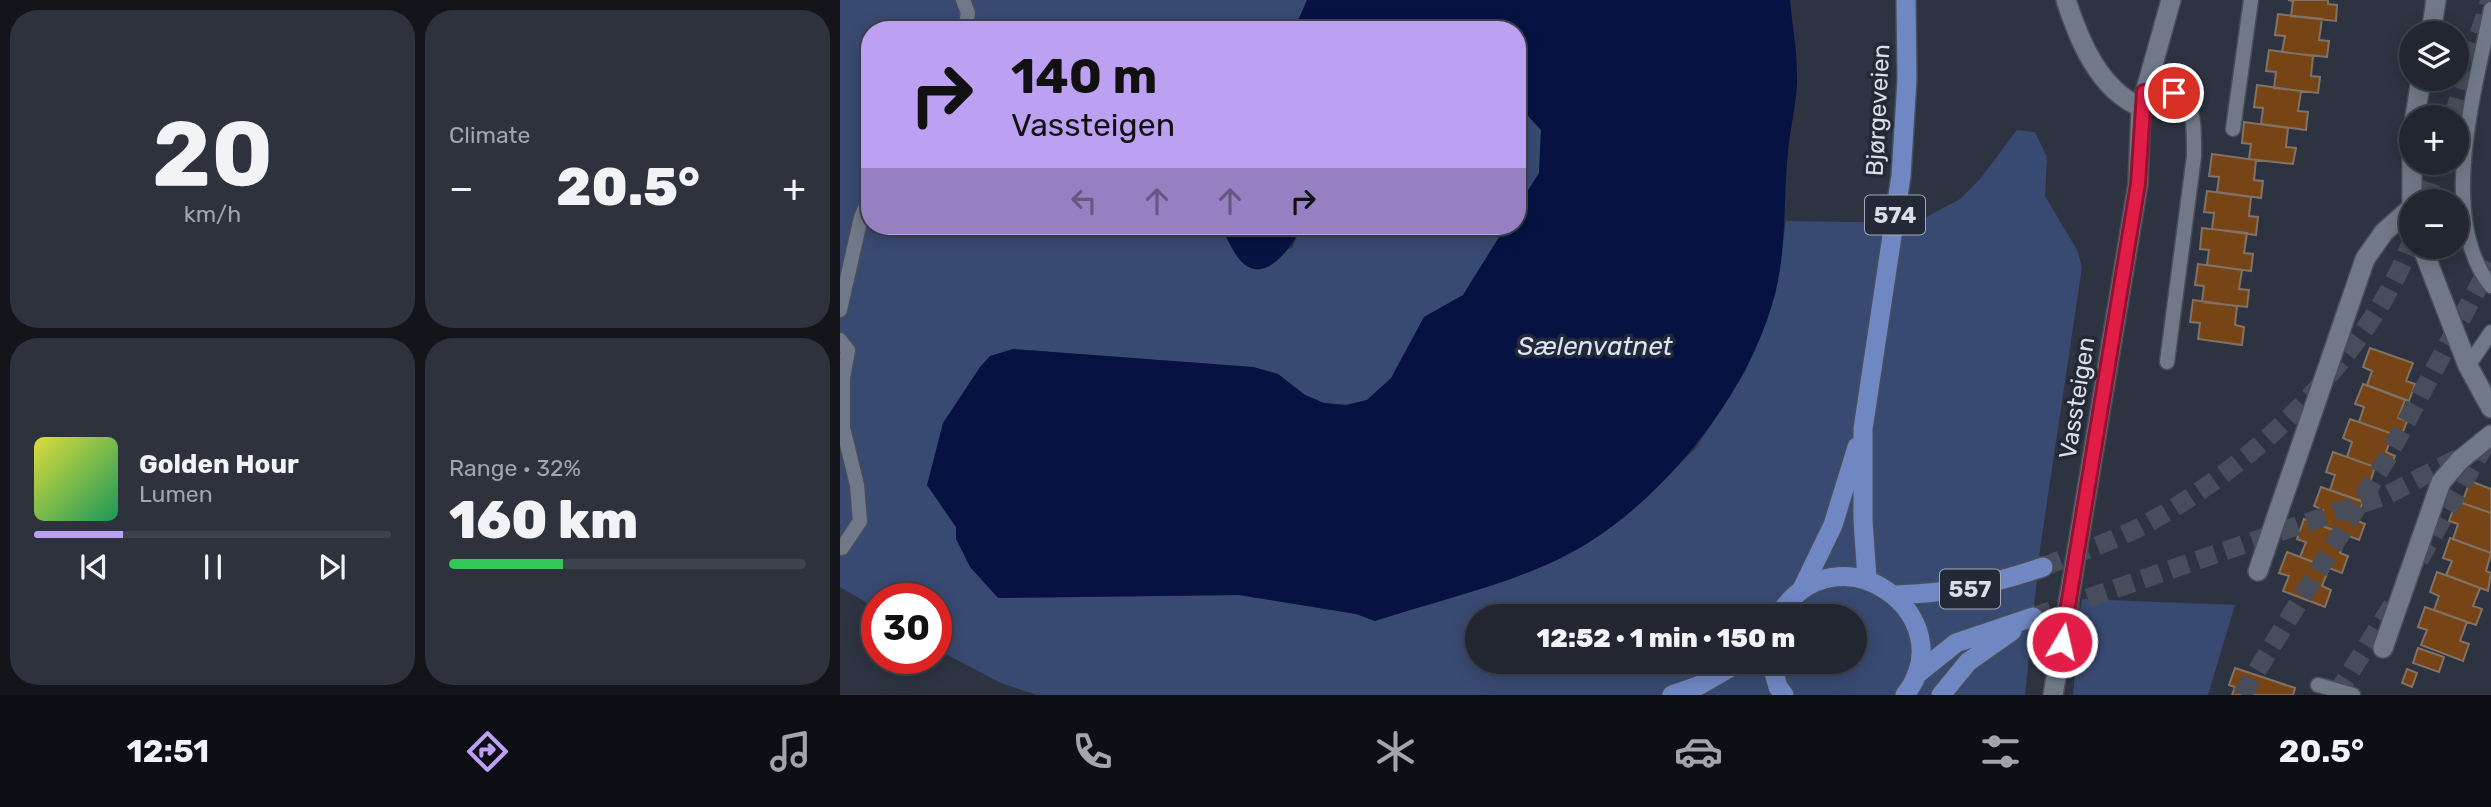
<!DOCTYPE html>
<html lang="en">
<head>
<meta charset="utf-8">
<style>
  :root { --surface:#222631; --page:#2e323d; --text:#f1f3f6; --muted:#a2a5ab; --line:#3f434d; --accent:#bca0f2 }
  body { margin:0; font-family:Rubik,sans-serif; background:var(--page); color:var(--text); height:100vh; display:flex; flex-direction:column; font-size:26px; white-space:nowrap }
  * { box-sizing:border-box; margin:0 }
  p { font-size:23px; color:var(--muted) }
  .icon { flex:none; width:38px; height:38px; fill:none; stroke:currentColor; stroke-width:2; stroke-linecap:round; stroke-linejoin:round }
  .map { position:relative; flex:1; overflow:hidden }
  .details { display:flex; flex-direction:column; gap:10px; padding:10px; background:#13151b; width:840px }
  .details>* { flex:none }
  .top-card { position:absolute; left:21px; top:21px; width:665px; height:214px; border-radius:28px; box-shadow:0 4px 18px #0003,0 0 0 2px var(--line); background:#bca0f2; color:#111; overflow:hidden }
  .buttons { position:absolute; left:1559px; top:21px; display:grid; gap:14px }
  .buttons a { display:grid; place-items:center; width:70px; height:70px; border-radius:50%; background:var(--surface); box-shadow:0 4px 18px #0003,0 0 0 2px var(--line); font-size:35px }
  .speed { position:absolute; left:21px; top:583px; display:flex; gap:14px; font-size:35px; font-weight:700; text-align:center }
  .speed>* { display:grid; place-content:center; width:91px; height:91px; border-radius:50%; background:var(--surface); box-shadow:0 4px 18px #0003,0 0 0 2px var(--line); line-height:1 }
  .speed .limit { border:10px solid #d22; background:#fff; color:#111 }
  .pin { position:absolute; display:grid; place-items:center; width:60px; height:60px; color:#fff; margin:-30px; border:4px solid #fff; border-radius:50%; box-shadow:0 2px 7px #0007 }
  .me { position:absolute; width:77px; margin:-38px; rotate:9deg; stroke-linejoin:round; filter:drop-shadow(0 0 5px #0008) }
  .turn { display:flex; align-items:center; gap:24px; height:147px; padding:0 35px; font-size:32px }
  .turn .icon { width:91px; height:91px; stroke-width:2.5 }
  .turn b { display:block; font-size:49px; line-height:60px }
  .lanes { display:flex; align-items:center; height:66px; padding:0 35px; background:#0003; justify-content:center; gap:35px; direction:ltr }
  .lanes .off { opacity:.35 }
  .big { font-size:52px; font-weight:800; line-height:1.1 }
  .details .tile { flex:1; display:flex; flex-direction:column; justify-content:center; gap:10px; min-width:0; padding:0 24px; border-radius:28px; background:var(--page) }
  .details .dial { align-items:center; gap:0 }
  .dial b { font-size:91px; line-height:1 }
  .song { display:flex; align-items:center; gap:21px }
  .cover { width:84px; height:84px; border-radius:10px; background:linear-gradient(135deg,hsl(60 70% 55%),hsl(150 70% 35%)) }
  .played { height:7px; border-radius:4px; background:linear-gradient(90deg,var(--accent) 25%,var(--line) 25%) }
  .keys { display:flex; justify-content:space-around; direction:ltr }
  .heat { display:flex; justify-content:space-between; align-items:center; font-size:38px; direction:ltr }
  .charge { height:10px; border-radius:5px; background:linear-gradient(90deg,#34c759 32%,var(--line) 0) }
  .details .tiles { flex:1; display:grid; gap:10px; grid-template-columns:repeat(2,1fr) }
  .trip { position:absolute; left:625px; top:604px; width:402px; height:70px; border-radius:35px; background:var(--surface); box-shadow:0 4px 18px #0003,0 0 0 2px var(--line); font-weight:800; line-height:70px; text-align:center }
  .menu { display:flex; height:112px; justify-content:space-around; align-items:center; background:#0e0f14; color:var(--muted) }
  .menu .icon { width:49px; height:49px }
  .menu .active { color:var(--accent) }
  .menu b { font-size:32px; color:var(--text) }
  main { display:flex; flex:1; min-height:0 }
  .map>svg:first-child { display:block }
  .green { fill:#394a72; fill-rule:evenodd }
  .water { fill:#061342 }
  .building { fill:#774416; stroke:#817266; stroke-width:2 }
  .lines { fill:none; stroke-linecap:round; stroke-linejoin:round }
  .primary-tunnel { stroke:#474d5a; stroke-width:19; stroke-dasharray:19 10; stroke-linecap:butt }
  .service-casing { stroke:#484e59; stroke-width:17 }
  .minor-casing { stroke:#484e59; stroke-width:22 }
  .primary-casing { stroke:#484e59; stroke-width:22 }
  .service { stroke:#717989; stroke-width:14 }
  .minor { stroke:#717989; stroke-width:19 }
  .primary { stroke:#6f87c3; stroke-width:19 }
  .route-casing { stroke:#92132f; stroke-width:18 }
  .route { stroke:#e11d48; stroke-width:12 }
  .labels { text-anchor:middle; stroke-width:7; stroke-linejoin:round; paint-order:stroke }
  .shield { fill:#232937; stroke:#a3a8b2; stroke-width:2 }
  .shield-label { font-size:23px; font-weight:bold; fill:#dadee7 }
  .street-label { font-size:24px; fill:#dadee7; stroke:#232937 }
  .water-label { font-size:26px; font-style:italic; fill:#dce4f5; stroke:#232937 }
</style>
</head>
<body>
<main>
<section class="details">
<div class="tiles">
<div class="tile dial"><b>20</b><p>km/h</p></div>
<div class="tile"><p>Climate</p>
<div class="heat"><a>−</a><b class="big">20.5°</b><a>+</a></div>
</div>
<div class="tile">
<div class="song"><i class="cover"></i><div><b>Golden Hour</b><p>Lumen</p></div></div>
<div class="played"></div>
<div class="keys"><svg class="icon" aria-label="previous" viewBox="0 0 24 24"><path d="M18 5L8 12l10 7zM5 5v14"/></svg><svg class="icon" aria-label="pause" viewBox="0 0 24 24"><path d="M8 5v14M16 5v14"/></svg><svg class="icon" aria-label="next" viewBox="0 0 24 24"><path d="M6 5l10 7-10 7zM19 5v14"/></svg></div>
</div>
<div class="tile"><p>Range · 32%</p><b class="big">160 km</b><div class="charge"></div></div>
</div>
</section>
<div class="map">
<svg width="1651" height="695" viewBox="0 0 1651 695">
  <rect width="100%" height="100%" fill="#2d3341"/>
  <path class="green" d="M0 0H467L454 30H30V226H380L404 263 452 248 462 226H666L623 295 584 317 551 379 527 400 506 405 484 403 465 395 438 374 413 367 173 349 87 485 116 527V539L159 598 399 595 516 614 535 621 685 572 749 542 803 500 856 448 906 370 935 295 946 221 1075 223 1120 199 1140 179 1177 130 1195 132 1207 157 1205 196 1237 250 1242 267 1200 549 1185 695H197L161 683 96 649V598H37V609L0 587ZM637 616H1015V662H637Z
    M677 112 688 116 701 130 699 173 677 208Z
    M1242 599 1395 605 1368 695H1233Z"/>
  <path class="water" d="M467 0H950C952 24 957 49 957 74 958 99 950 127 948 152 943 200 947 248 935 294 911 389 831 491 748 543 685 582 605 598 535 621L516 614 399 595 158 598 130 567 116 539V527L87 485 103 423 140 367 150 356 173 349 413 367 438 374 465 395 484 403 506 405 527 400 551 378 584 317 623 295 666 226H677V208L699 173 701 130 688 116 677 112V30H454Z
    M380 226H462C454 243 428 284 404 264 394 256 387 237 380 226Z"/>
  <path class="building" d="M1448 0H1488V4L1497 5 1496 21 1451 16 1453 1Z
    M1438 14 1482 19 1479 40 1489 41 1487 57 1442 52 1445 36 1435 35Z
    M1429 50 1473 56 1471 76 1480 77 1478 93 1434 88 1436 72 1426 71Z
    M1417 85 1461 91 1458 111 1468 112 1466 130 1421 124 1423 108 1414 107Z
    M1404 122 1448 128 1446 147 1456 148 1453 164 1409 159 1411 144 1402 143Z
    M1372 154 1416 160 1414 180 1423 181 1421 198 1377 192 1379 177 1369 176Z
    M1367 191 1411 197 1409 216 1418 217 1416 235 1372 229 1374 213 1364 212Z
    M1362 228 1407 233 1404 253 1413 254 1411 271 1367 265 1369 250 1360 249Z
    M1358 264 1402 270 1399 289 1409 290 1407 307 1362 302 1364 286 1355 285Z
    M1353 300 1397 306 1395 325 1404 327 1402 345 1358 339 1360 323 1350 322Z
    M1530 348 1573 363 1566 381 1575 384 1569 401 1527 385 1532 371 1523 367Z
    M1523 384 1565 400 1558 418 1567 421 1561 437 1519 422 1524 407 1515 404Z
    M1510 419 1553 434 1546 452 1555 456 1548 472 1507 457 1512 442 1503 438Z
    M1493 452 1535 467 1529 486 1537 489 1536 506 1490 490 1495 475 1486 472Z
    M1630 481 1651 489V513L1622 503Z
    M1481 487 1523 502 1516 520 1525 524 1519 540 1478 524 1483 510 1474 506Z
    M1616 501 1651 513V553L1613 539 1618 524 1609 521Z
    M1464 519 1506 535 1500 553 1508 556 1502 573 1460 557 1466 542 1457 539Z
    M1610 538 1651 553 1646 571 1651 573 1648 591 1606 575 1612 561 1603 558Z
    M1447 552 1489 568 1482 586 1491 590 1485 607 1443 591 1449 576 1439 573Z
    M1597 572 1640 588 1633 606 1642 609 1636 625 1594 610 1599 596 1590 592Z
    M1585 607 1627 622 1620 641 1629 644 1623 661 1581 645 1587 630 1578 627Z
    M1578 648 1604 657 1599 672 1573 663Z
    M1395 668 1455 688 1453 695H1392L1395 687 1389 685Z
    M1567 669 1577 673 1572 687 1562 683Z"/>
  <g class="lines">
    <path class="primary-tunnel" d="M1613 117 1650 0
      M1585 201 1598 163
      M1579 560 1646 443
      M1203 567C1238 552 1278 540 1311 521 1414 465 1532 352 1572 240
      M1193 617 1547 495 1624 455
      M1402 695 1546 460 1651 263
      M1496 695 1555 601"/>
    <defs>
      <path id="service" d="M123 0 128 13 125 30
        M1651 9C1636 87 1596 218 1651 286
        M1304 92C1356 89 1354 114 1354 156L1327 362
        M1393 129 1411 0
        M0 310 21 217 30 197
        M0 340 8 350 3 378V428L17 485 20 521 2 548
        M1628 366 1651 332
        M1478 685 1513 695"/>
      <path id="minor" d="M1226 0C1239 40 1259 90 1301 107
        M1591 33 1596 0
        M1575 117 1581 79
        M1572 152V214
        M1582 247 1628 366 1651 408
        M1418 571 1525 259 1544 232 1570 209
        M1543 648 1601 482 1620 460 1651 435
        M1213 695 1298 184 1301 107 1331 0"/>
      <path id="primary" d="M1027 579 1023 520V429L1061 176 1067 79 1066 0
        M962 589 993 525 1017 447
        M1055 595C1111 593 1150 585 1203 567
        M938 616C999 521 1126 618 1065 695
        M931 662 938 687 944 695
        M1076 675 1116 643 1193 617
        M832 695 858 686 900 662
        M1101 695 1128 662 1172 631"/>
    </defs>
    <use href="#service" class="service-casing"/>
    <use href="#minor" class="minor-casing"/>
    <use href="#primary" class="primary-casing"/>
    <use href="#service" class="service"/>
    <use href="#minor" class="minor"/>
    <use href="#primary" class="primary"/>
  </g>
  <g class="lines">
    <defs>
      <path id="route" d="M1222 642 1298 184 1304 92 1334 93"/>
    </defs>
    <use href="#route" class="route-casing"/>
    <use href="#route" class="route"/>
  </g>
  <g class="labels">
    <g class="shield">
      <rect x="1025" y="195.5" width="60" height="39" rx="5"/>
      <rect x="1100" y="569.5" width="60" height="39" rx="5"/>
    </g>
    <g class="shield-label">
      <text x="1055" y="223">574</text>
      <text x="1130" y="597">557</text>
    </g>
    <g class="street-label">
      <text transform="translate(1038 110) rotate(-87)" y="8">Bjørgeveien</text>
      <text transform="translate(1237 398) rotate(-81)" y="8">Vassteigen</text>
    </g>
    <g class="water-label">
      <text x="755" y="355">Sælenvatnet</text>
    </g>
  </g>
</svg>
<div class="buttons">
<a><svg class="icon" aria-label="layers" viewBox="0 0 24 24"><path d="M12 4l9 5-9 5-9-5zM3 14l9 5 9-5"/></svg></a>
<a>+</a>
<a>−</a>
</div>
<div class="speed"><div class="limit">30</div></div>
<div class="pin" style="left:1334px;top:93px;background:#d93025"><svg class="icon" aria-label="arrive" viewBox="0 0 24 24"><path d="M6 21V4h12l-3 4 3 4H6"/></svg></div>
<svg class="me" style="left:1222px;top:642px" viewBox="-20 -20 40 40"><circle r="17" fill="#e11d48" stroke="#fff" stroke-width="3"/><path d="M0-11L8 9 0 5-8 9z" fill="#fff"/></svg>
<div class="trip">12:52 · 1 min · 150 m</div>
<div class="top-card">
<div class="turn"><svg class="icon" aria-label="right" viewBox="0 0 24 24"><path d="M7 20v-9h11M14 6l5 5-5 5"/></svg><div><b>140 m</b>Vassteigen</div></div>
<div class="lanes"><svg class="icon off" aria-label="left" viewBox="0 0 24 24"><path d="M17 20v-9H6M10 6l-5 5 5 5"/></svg><svg class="icon off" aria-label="ahead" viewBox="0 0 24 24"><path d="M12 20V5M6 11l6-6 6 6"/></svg><svg class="icon off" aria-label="ahead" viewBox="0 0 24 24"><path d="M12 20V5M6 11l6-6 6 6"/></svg><svg class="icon" aria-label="right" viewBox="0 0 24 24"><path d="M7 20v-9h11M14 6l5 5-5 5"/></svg></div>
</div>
</div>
</main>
<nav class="menu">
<b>12:51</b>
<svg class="icon active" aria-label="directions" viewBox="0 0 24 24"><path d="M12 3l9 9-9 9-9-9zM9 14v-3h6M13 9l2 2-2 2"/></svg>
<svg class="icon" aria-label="music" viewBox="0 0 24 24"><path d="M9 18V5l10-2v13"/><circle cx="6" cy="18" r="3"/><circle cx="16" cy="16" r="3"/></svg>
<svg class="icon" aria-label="phone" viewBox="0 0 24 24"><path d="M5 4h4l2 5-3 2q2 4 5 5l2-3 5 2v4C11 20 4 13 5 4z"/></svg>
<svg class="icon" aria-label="climate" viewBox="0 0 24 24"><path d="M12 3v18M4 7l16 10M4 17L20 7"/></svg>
<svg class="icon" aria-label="car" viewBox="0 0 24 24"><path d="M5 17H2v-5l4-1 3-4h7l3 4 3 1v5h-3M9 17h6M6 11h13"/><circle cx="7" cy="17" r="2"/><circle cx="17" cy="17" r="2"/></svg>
<svg class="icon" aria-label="filters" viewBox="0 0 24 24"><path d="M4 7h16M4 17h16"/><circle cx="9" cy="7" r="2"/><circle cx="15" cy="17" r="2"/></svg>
<b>20.5°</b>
</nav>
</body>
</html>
